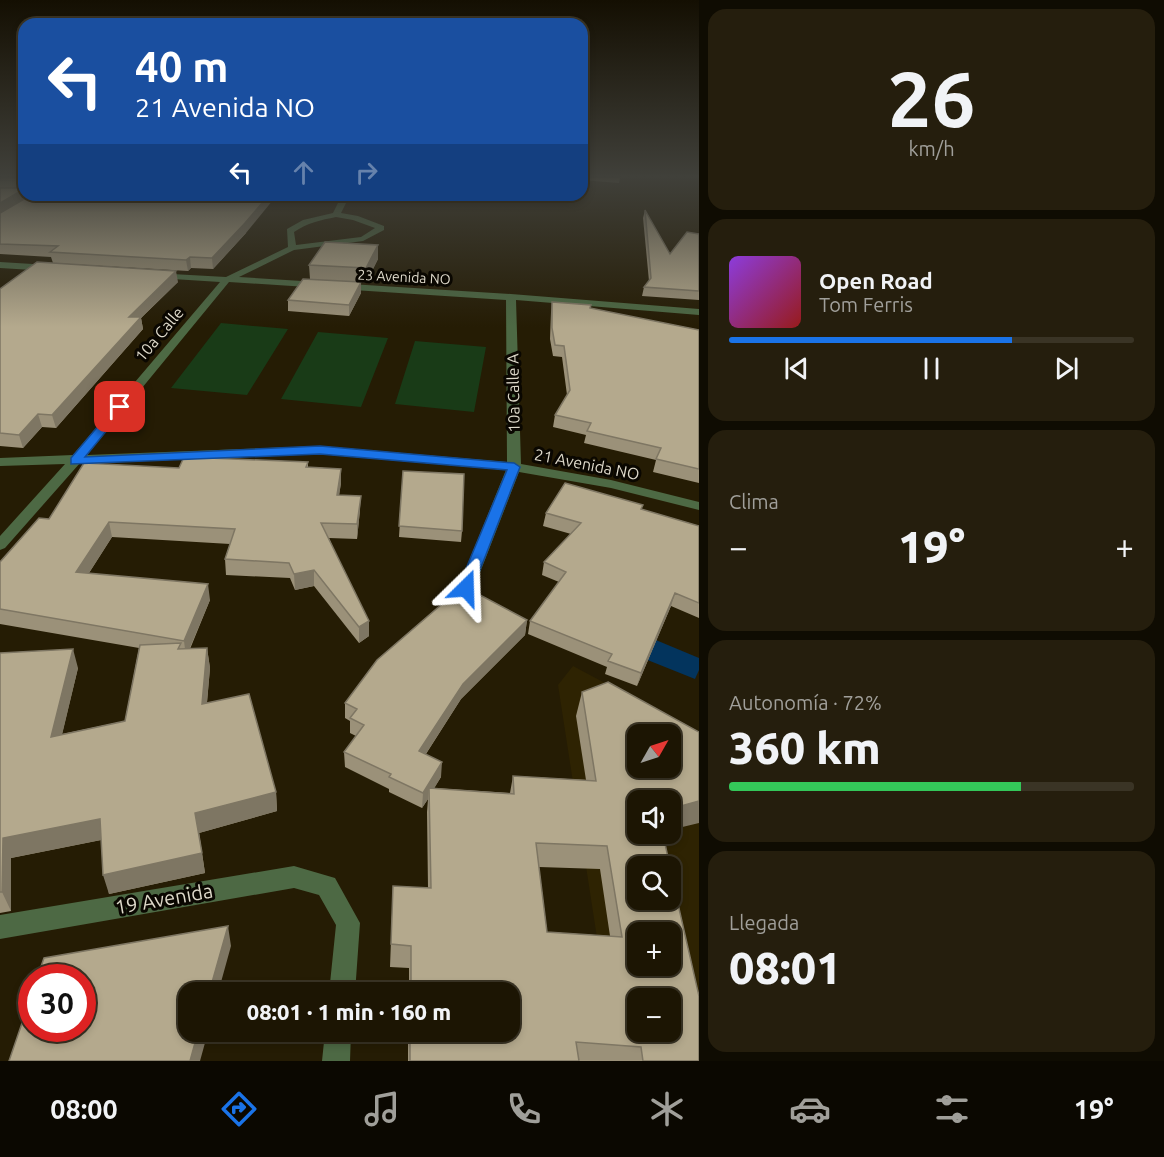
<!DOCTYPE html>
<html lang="es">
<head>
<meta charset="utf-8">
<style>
  :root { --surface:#1c1503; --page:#251e0d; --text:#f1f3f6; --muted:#a09f9a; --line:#3a3425; --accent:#1a73e8 }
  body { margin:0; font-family:Ubuntu,sans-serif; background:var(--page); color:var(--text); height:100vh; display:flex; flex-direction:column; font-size:22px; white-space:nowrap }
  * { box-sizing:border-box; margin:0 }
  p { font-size:20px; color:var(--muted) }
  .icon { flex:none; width:33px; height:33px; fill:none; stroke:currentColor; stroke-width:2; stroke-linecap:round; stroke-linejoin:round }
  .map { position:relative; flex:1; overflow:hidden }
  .side { display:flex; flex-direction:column; gap:9px; padding:9px; background:#0f0c02; width:465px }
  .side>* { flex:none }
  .guide { position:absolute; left:18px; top:18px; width:570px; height:183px; border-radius:18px; box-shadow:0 3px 9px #0003,0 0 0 2px var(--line); background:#1a4fa0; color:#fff; overflow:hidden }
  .needle { width:39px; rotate:51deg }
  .buttons { position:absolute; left:627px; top:724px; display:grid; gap:12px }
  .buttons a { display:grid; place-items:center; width:54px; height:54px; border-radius:12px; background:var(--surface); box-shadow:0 3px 9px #0003,0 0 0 2px var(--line); font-size:30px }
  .speed { position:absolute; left:18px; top:964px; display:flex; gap:12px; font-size:30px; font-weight:700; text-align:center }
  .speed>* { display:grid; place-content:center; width:78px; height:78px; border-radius:50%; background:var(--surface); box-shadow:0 3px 9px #0003,0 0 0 2px var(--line); line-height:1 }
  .speed .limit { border:9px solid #d22; background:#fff; color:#111 }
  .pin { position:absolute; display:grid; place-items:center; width:51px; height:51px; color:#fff; margin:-26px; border-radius:12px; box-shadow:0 3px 9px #0006 }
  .me { position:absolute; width:66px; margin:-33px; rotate:22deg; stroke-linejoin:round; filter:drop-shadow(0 0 4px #0008) }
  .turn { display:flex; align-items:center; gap:21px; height:126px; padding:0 18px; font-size:27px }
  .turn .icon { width:78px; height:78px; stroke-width:2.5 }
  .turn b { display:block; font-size:42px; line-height:51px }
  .lanes { display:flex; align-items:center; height:57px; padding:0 18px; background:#0003; justify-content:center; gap:30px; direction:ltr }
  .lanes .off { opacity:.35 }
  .big { font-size:45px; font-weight:800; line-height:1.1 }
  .side .card { flex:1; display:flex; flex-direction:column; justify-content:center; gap:9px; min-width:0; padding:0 21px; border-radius:18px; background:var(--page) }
  .side .dial { align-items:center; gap:0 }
  .dial b { font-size:78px; line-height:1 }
  .song { display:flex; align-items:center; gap:18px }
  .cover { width:72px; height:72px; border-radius:9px; background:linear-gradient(135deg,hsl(270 70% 55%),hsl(0 70% 35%)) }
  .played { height:6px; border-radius:3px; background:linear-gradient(90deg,var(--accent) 70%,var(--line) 70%) }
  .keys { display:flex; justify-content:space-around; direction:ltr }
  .heat { display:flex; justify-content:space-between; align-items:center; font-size:33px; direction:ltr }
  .charge { height:9px; border-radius:4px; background:linear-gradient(90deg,#34c759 72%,var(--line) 0) }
  .trip { position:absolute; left:178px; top:982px; width:342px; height:60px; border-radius:18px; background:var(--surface); box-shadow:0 3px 9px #0003,0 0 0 2px var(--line); font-weight:800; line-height:60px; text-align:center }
  .menu { display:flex; height:96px; justify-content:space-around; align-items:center; background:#0b0801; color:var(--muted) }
  .menu .icon { width:42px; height:42px }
  .menu .on { color:var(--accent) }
  .menu b { font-size:27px; color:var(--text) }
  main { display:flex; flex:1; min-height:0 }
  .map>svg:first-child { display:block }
  .built { fill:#2e2302; fill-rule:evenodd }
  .green { fill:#193b17 }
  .water { fill:#03345d }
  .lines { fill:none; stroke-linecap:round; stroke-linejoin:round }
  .minor { fill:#4d6944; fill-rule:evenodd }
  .wall { fill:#9b9179; fill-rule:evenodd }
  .shaded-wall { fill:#7e7663 }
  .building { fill:#b4a98d; stroke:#7e7663; stroke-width:1.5; fill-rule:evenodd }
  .route { fill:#1a73e8; stroke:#114b97; stroke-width:1.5 }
  .labels { text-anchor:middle; stroke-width:6; stroke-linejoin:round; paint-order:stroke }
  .far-street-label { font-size:14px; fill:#ded9ca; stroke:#0a0701 }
  .street-label { font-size:16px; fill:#ded9ca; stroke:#0a0701 }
  .near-street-label { font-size:20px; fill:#ded9ca; stroke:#0a0701 }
</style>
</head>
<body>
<main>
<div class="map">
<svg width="699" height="1061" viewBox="0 0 699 1061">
  <rect width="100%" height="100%" fill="#251c04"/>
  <path class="built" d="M573 666 699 733V1061H616L558 685ZM638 735H670V768H638ZM638 801H670V834H638ZM638 867H670V900H638ZM638 933H670V966H638ZM638 999H670V1032H638Z"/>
  <path class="green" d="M221 323 288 329 247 395 171 388Z
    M318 332 388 338 361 407 281 399Z
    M415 341 486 347 474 412 395 404Z"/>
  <path class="water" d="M651 638 699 658V670L695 679 640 657Z"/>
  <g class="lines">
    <path class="minor" d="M342 195H350L341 213 358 216 384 226V230L363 241 294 250 239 277 511 294 699 309V315L516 300 521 464 611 480 699 502V510L611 488 519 472 474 588 472 592H460L458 588 506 470 320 454 80 463 5 548 0 550V536L65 464 0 466V458L73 455 220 282 157 278 152 275 154 273 226 277 288 247 287 229 303 220 333 213ZM336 217 353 220 375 228 361 237 296 245 294 232C307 223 321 220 336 217ZM229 282 506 300 507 462 320 446 87 455Z
      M0 262 49 265 53 268 49 271 0 268Z
      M294 866 335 878 360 923 355 993H329L336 925 319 895 294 888 0 939V915Z
      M325 1032H351L350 1061H322Z"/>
  </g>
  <path class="wall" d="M0 178H24V195L246 233 213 269 191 268 188 271 53 263 51 257 0 254Z
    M582 178H620L619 183 582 180Z
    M645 210 670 254 699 234V300L642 296 644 287 649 281 643 218Z
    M378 245V259L366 283 361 282V293L349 316 288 311V300L310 279 309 265Z
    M178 282 141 318 143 329 56 428 42 427 23 448 0 446V289Z
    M552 302 590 308 699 330V483L653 472 656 460 584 443 586 435 553 427 555 415 567 395 562 357 553 356 550 339 551 312Z
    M308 462V467L341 469V483L339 495 360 510 357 539 329 538 369 636 359 643 314 586 295 590 290 578 226 575 225 559 230 544 112 537 89 573 210 600 190 649 207 648 210 668 207 703 276 792 277 811 199 833 205 873 109 894 101 840 11 858V911L0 913V653L78 668 62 734 125 721 139 648 0 624V562L49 519 179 468Z
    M403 471 462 531 461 542 399 537Z
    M641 509 699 526V618L671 606 637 686 605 674 607 667 528 634 530 621 559 582 542 575 544 562 571 534 543 526 546 513Z
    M527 620 525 635 461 699 426 754 441 777 434 788 510 793 513 776 586 780 576 716 582 692 638 801 699 1061H408V1032H510V993H409V968L390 967 393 886 428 888 427 812 428 799 422 808 389 792V789L345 767 344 752 356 736 350 733V721L345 718V703ZM539 867 600 869 610 936 547 932Z"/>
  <path class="shaded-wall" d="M24 189V195H31L0 214V203Z
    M269 195H277L246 233 213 269 212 258Z
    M378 245V259L366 283V268Z
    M190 257 191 268 188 271 186 260Z
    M176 271 178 282 141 318 143 329 56 428 52 415 129 317Z
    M361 282V293L349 316V305Z
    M38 414 42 427 23 448 19 435Z
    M341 469V483L337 509V495Z
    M361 496 360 510 357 539V524Z
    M109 522 112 537 80 587 76 572Z
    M314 570V586L295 590 294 574Z
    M208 584 210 600 186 657 184 641Z
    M675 593 671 606 637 686 641 673Z
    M527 620 525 635 461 699 418 766 419 751 463 684Z
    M369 621V636L359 643V627Z
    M207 648 210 668 205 724 202 704Z
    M73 649 78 668 57 756 51 737Z
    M442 762 441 777 429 797V788L428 799 422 808 423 793Z
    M276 792 277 811 199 833 205 873 109 894 103 875 195 813Z
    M699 801V823L670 830V809Z
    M100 819 106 839 11 858V911L2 892 3 838Z
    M228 926 231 946 218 993H209Z
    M198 1032H208L200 1061H190Z"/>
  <path class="building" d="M0 178H24V189L0 203V188H22L24 181 0 180Z
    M31 195H269L245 223 212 258 190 257 186 260 50 252 58 246 0 244V213Z
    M645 210 670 254 687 232 699 234V291L644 287 651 278Z
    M325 242 378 245 366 268 309 265Z
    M37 262 176 271 129 317H141L52 415 38 414 19 435 0 433V289Z
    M303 279 361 282 349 305 288 300Z
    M552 302 591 305 590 308 699 330V469L656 459 661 448 587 431 591 423 555 415 570 390 564 346 555 345 552 328Z
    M184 457 308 462 306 467 341 469 337 495 361 496 357 524 321 523 369 621 359 627 314 570 294 574 289 563 225 559 235 529 109 522 76 572 208 584 184 641 0 609V562L39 518 49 519 84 463 179 468Z
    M403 471 464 474 462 531 399 526Z
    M565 483 643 505 641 509 699 526V603L675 593 641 673 608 661 612 654 530 621 566 572 544 562 581 523 546 513Z
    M463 586 527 620 463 684 419 751 442 762 423 793 389 777 391 774 344 752 364 725 350 718 357 709 345 703 377 660Z
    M181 643 178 649 207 648 202 704 249 694 276 792 195 813 202 853 103 875 100 819 3 838 2 892H0V653L73 649 51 737 125 721 140 645Z
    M608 682 699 732V801L670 809V801H638V834H663L670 867H638V900H670V869L699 996V1061H643L641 1047 576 1042 579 1061H410V1032H510V993H411V946L391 944 393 886 431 888 429 788 514 794 513 776 596 781 582 692ZM638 735H670V768H638ZM536 843 607 846 622 937 547 932ZM638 933H670V966H638ZM638 999H670V1032H638Z
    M228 926 209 993H189V1032H198L190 1061H9L32 994V1029H82V978H37L44 958Z"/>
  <linearGradient id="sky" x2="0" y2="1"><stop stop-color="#140f02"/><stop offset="0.54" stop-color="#40403a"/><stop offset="1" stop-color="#40403a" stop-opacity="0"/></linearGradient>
  <rect width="699" height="327" fill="url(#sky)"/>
  <path class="route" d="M120 403 126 407 85 457 320 446 514 463 520 467 473 588 466 593 458 588 507 470 320 454 71 464V458L117 404Z"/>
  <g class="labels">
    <g class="far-street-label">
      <text transform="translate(404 277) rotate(3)" y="5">23 Avenida NO</text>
    </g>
    <g class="street-label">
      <text transform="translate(159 334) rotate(-50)" y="6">10a Calle</text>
      <text transform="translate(513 393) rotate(-91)" y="6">10a Calle A</text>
      <text transform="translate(587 464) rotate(11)" y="6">21 Avenida NO</text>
    </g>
    <g class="near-street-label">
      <text transform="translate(164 899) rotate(-10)" y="7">19 Avenida</text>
    </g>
  </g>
</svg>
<div class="buttons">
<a><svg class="needle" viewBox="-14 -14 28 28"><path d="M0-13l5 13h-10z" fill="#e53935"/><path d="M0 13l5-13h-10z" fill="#a09f9a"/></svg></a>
<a><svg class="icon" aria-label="sound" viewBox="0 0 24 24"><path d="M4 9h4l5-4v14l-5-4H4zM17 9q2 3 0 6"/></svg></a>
<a><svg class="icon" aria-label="search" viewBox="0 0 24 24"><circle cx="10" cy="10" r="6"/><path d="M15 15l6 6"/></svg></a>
<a>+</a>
<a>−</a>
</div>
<div class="speed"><div class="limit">30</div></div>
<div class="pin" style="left:120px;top:407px;background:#d93025"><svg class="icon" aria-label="arrive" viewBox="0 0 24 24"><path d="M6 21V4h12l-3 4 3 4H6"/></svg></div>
<svg class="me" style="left:466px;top:588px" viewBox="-20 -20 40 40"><path d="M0-17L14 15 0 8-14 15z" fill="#1a73e8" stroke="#fff" stroke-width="4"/></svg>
<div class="trip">08:01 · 1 min · 160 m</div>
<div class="guide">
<div class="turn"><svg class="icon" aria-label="left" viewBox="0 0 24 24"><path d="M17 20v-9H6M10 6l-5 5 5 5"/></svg><div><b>40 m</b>21 Avenida NO</div></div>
<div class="lanes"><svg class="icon" aria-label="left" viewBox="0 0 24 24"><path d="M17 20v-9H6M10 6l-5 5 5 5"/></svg><svg class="icon off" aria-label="ahead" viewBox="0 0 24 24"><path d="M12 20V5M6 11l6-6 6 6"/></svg><svg class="icon off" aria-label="right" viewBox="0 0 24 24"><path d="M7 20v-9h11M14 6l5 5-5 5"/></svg></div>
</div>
</div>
<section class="side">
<div class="card dial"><b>26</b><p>km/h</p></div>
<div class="card">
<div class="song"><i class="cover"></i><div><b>Open Road</b><p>Tom Ferris</p></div></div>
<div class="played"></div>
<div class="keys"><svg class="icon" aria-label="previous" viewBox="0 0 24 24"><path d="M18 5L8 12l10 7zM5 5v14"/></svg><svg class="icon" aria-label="pause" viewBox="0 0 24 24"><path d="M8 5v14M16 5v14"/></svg><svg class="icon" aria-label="next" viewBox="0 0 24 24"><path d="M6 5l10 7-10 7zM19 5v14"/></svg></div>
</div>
<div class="card"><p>Clima</p>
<div class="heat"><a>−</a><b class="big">19°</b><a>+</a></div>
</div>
<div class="card"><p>Autonomía · 72%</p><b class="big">360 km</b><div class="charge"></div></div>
<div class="card"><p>Llegada</p><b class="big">08:01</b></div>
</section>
</main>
<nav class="menu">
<b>08:00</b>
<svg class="icon on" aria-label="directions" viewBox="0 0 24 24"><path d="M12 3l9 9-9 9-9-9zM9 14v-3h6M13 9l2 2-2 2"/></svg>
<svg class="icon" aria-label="music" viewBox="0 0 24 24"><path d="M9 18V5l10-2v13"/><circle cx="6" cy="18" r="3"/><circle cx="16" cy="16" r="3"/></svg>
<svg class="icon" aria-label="phone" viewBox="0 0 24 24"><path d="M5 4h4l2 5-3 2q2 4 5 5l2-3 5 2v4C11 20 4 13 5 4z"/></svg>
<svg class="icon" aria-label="climate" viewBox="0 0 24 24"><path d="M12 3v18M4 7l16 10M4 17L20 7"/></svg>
<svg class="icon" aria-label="car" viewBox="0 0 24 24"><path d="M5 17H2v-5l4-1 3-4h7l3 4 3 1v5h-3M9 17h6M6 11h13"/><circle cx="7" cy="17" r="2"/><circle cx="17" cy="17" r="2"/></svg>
<svg class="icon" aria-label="filters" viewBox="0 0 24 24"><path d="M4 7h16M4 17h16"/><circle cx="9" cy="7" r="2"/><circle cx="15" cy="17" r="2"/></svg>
<b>19°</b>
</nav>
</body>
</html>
